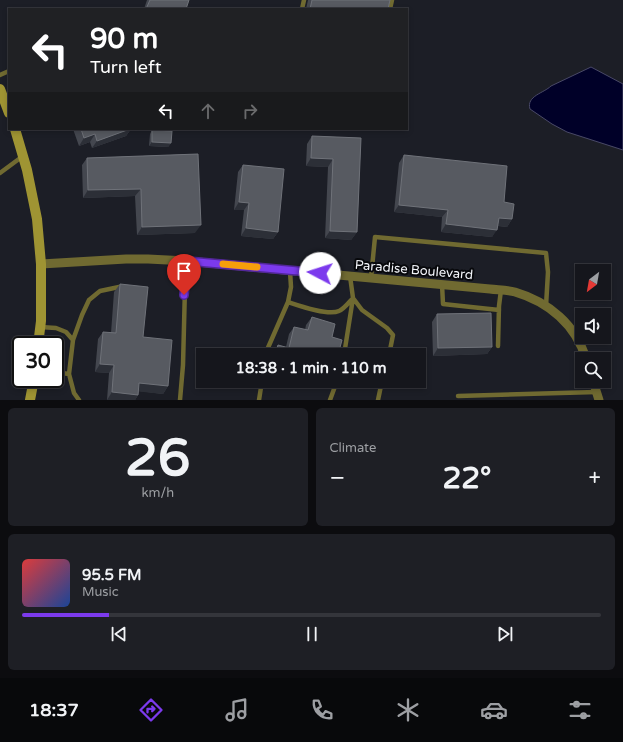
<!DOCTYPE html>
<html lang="en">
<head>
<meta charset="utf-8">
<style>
  :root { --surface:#15161c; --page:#1e1f25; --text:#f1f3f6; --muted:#9d9fa3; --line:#34353b; --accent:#7c3aed }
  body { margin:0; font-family:"Varela Round",sans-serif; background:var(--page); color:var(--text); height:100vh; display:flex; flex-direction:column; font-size:15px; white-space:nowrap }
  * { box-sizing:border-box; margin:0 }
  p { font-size:13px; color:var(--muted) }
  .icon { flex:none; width:22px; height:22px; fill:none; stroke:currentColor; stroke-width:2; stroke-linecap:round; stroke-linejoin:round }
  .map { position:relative; height:400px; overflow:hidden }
  .sheet { display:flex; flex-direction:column; gap:8px; padding:8px; background:#0c0c0f; flex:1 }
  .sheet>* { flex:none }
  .top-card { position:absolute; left:8px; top:8px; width:400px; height:122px; border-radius:0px; box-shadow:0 2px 6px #0003,0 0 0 1px var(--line); background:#202124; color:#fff; overflow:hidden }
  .needle { width:26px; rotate:211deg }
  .tools { position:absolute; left:575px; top:264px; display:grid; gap:8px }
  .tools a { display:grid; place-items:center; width:36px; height:36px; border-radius:0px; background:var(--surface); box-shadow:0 2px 6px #0003,0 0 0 1px var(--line); font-size:20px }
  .speed { position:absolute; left:12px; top:336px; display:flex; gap:8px; font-size:20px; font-weight:700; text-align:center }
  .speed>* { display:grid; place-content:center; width:52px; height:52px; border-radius:50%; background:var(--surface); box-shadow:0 2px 6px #0003,0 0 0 1px var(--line); line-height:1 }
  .speed .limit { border:2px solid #111; border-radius:6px; background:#fff; color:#111 }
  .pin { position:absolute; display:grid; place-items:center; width:34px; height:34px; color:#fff; margin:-41px -17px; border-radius:50% 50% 50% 0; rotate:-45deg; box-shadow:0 0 4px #0007 }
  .pin .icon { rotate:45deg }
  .me { position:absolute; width:44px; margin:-22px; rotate:275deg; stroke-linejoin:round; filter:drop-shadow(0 0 3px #0008) }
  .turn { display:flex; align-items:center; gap:14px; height:84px; padding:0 16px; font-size:18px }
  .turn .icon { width:52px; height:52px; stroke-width:2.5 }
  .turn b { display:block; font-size:28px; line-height:34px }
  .lanes { display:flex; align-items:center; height:38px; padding:0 16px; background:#0003; justify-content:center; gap:20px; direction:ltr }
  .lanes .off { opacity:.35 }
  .big { font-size:30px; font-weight:700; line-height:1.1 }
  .sheet .card { flex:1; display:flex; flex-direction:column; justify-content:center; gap:6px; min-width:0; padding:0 14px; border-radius:6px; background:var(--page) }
  .sheet .dial { align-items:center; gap:0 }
  .dial b { font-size:52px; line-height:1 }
  .song { display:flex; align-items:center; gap:12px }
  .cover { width:48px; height:48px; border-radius:6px; background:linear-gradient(135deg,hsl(0 70% 55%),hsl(220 70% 35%)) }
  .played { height:4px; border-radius:2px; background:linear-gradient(90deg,var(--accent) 15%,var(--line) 15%) }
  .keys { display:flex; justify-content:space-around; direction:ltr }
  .heat { display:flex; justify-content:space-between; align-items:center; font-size:22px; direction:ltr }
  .sheet .tiles { flex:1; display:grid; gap:8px; grid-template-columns:1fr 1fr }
  .card:last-child { grid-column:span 2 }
  .trip { position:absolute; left:196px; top:348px; width:230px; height:40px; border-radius:0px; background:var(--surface); box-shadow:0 2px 6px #0003,0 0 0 1px var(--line); font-weight:700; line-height:40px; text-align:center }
  .tabs { display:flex; height:64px; justify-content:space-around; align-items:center; background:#08090b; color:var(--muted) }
  .tabs .icon { width:28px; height:28px }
  .tabs .active { color:var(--accent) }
  .tabs b { font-size:18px; color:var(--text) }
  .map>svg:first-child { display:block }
  .water { fill:#000028; stroke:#494967 }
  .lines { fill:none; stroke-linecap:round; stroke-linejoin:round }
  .service { stroke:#706a31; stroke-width:4.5 }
  .minor { stroke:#706a31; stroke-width:9 }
  .secondary { stroke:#9f9433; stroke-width:10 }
  .wall { fill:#44474f }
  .shaded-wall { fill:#2c2f37 }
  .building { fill:#575a61; stroke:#6f7279 }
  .route-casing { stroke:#51269a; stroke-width:10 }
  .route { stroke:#7c3aed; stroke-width:7 }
  .slow { stroke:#f59e0b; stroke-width:7 }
  .labels { text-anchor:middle; stroke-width:4; stroke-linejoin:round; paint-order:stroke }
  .street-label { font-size:13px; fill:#f2f4f9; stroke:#08090c }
</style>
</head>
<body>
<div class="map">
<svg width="623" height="400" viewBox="0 0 623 400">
  <rect width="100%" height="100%" fill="#1c1e26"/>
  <path class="water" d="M591 67 623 84V150L567 132 552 124 530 109C526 96 544 93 551 86Z"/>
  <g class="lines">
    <path class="service" d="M302 9 304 0
      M390 9 392 0
      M0 75 9 71
      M0 173 23 156
      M371 278 375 237 546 253 548 272 546 306
      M442 284 443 304 499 310
      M353 298 362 310 387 328 393 335 389 355
      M288 302C300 306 328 316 339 311 344 309 350 301 353 298
      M40 327 56 328 66 332 73 340 69 374 74 393 79 400
      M73 340 82 315 89 300 100 291 119 287H124
      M498 346 499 306 501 290
      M266 355 267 350 288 302 291 287 290 271
      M344 355 353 298 350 276
      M55 372 69 374
      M458 396 596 392
      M180 400 183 365 185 287 187 261
      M259 400 262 381
      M330 400 337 381
      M378 400 382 381"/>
    <path class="minor" d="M41 264 126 259H148L187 261 490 289C498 290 507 290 515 292 549 302 576 325 586 359
      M593 381 599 400"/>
    <path class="secondary" d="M0 89 9 113
      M15 129 27 170 37 219 41 264V321L38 345
      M30 400 34 379"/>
  </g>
  <path class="wall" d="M147 0H189L186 9H144Z
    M308 0H390L388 9H306Z
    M73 129H131L126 136 92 148 90 142 79 146Z
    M152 130 171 143 168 147 149 146 150 134Z
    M312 136 361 138 357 232 351 240 325 238 328 167 306 166 307 144Z
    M198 154 195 233 137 235 135 196 83 198 82 165 87 158Z
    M404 155 504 202 512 219 507 227 498 226 492 237 441 232 442 217 394 212 399 163Z
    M243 165 278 232 273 239 241 236 244 210H234L238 172Z
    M120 284 143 337 168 386 163 394 139 391 138 395 135 400H107L109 373 95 372 98 339 103 332 111 333 114 292Z
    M437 314 492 347 487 354 433 356 432 322Z
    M312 317 332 337 338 355H272L273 352 278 345 286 347 289 334 294 327 305 330 306 325Z"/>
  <path class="shaded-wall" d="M130 129H131L126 136 92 148 97 141Z
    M95 134 90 142 79 146 84 138Z
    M152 142 171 143 168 147 149 146Z
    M311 158 333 159 328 167 306 166Z
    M141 189 135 196 83 198 88 190Z
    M239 202 249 203 244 210H234Z
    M399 205 448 210 442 217 394 212Z
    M499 218 512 219 507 227 493 225Z
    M446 224 497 230 492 237 441 232Z
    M201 225 195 233 137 235 142 227Z
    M246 228 278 232 273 239 241 236Z
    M330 231 357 232 351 240 325 238Z
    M492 347 487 354 433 356 438 348Z
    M100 364 114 365 109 373 95 372Z
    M139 383 168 386 163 394 134 391Z
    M112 392 138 395 135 400H107Z"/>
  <path class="building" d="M150 0H189L186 9H146Z
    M312 0H390L388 9H310Z
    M81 129H130L97 141 95 134 84 138Z
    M152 130 172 131 171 143 152 142Z
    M312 136 361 138 357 232 330 231 333 159 311 158Z
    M198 154 201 225 142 227 141 189 88 190 87 158Z
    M404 155 507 166 504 202 514 204 512 219 499 218 497 230 446 224 448 210 399 205Z
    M243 165 284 169 278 232 246 228 249 203 239 202Z
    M120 284 148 287 143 337 172 340 168 386 139 383 138 395 112 392 114 365 100 364 103 332 116 333Z
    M491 313 492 347 438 348 437 314Z
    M312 317 335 324 332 337 342 340 338 355H275L278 345 289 348 294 327 308 330Z"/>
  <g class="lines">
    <defs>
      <path id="route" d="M184 295 187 261 320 273"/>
    </defs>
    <use href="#route" class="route-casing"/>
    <use href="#route" class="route"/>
    <path class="slow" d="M223 264 257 267"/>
  </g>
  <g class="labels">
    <g class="street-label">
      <text transform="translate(414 269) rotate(5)" y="5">Paradise Boulevard</text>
    </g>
  </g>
</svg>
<div class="tools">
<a><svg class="needle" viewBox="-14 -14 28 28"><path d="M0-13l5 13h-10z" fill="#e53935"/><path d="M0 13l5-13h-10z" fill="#9d9fa3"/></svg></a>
<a><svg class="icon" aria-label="sound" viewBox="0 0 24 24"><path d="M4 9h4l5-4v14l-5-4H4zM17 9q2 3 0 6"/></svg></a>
<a><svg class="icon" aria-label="search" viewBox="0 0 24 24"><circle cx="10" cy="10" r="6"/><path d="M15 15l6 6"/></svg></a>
</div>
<div class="speed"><div class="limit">30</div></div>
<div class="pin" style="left:184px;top:295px;background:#d93025"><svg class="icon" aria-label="arrive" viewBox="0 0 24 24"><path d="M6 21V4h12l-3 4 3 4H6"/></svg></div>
<svg class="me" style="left:320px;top:273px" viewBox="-20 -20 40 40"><circle r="19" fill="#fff"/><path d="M0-13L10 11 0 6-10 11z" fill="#7c3aed"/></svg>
<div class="trip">18:38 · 1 min · 110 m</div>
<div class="top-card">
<div class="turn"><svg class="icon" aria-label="left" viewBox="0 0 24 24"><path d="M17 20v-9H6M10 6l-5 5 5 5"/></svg><div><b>90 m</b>Turn left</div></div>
<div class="lanes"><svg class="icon" aria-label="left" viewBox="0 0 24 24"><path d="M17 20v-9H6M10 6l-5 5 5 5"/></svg><svg class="icon off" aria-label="ahead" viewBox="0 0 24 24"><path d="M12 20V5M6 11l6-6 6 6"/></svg><svg class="icon off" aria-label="right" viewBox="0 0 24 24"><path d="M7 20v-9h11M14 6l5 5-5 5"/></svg></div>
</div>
</div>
<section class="sheet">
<div class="tiles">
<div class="card dial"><b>26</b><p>km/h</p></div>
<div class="card"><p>Climate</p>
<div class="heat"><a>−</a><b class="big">22°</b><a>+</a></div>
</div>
<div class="card">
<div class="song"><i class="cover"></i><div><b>95.5 FM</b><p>Music</p></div></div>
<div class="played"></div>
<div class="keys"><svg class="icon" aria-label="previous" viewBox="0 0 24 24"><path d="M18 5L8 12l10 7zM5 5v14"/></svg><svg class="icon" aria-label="pause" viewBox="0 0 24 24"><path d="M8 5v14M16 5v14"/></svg><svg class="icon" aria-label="next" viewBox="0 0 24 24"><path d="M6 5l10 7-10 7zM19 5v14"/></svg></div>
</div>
</div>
</section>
<nav class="tabs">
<b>18:37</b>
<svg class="icon active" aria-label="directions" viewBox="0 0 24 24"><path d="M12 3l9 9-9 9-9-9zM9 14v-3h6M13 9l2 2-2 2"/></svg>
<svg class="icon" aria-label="music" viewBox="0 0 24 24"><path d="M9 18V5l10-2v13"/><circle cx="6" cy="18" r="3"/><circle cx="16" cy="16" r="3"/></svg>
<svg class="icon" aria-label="phone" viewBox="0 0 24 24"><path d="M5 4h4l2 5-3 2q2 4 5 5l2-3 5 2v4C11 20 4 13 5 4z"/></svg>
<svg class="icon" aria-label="climate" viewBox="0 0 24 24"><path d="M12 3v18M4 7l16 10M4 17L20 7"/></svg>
<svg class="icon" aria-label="car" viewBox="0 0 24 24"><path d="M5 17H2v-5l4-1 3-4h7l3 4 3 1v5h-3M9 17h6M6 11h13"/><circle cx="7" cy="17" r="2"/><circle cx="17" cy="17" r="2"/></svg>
<svg class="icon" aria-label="filters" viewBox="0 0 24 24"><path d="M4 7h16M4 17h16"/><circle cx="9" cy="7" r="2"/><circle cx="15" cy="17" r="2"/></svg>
</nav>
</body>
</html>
